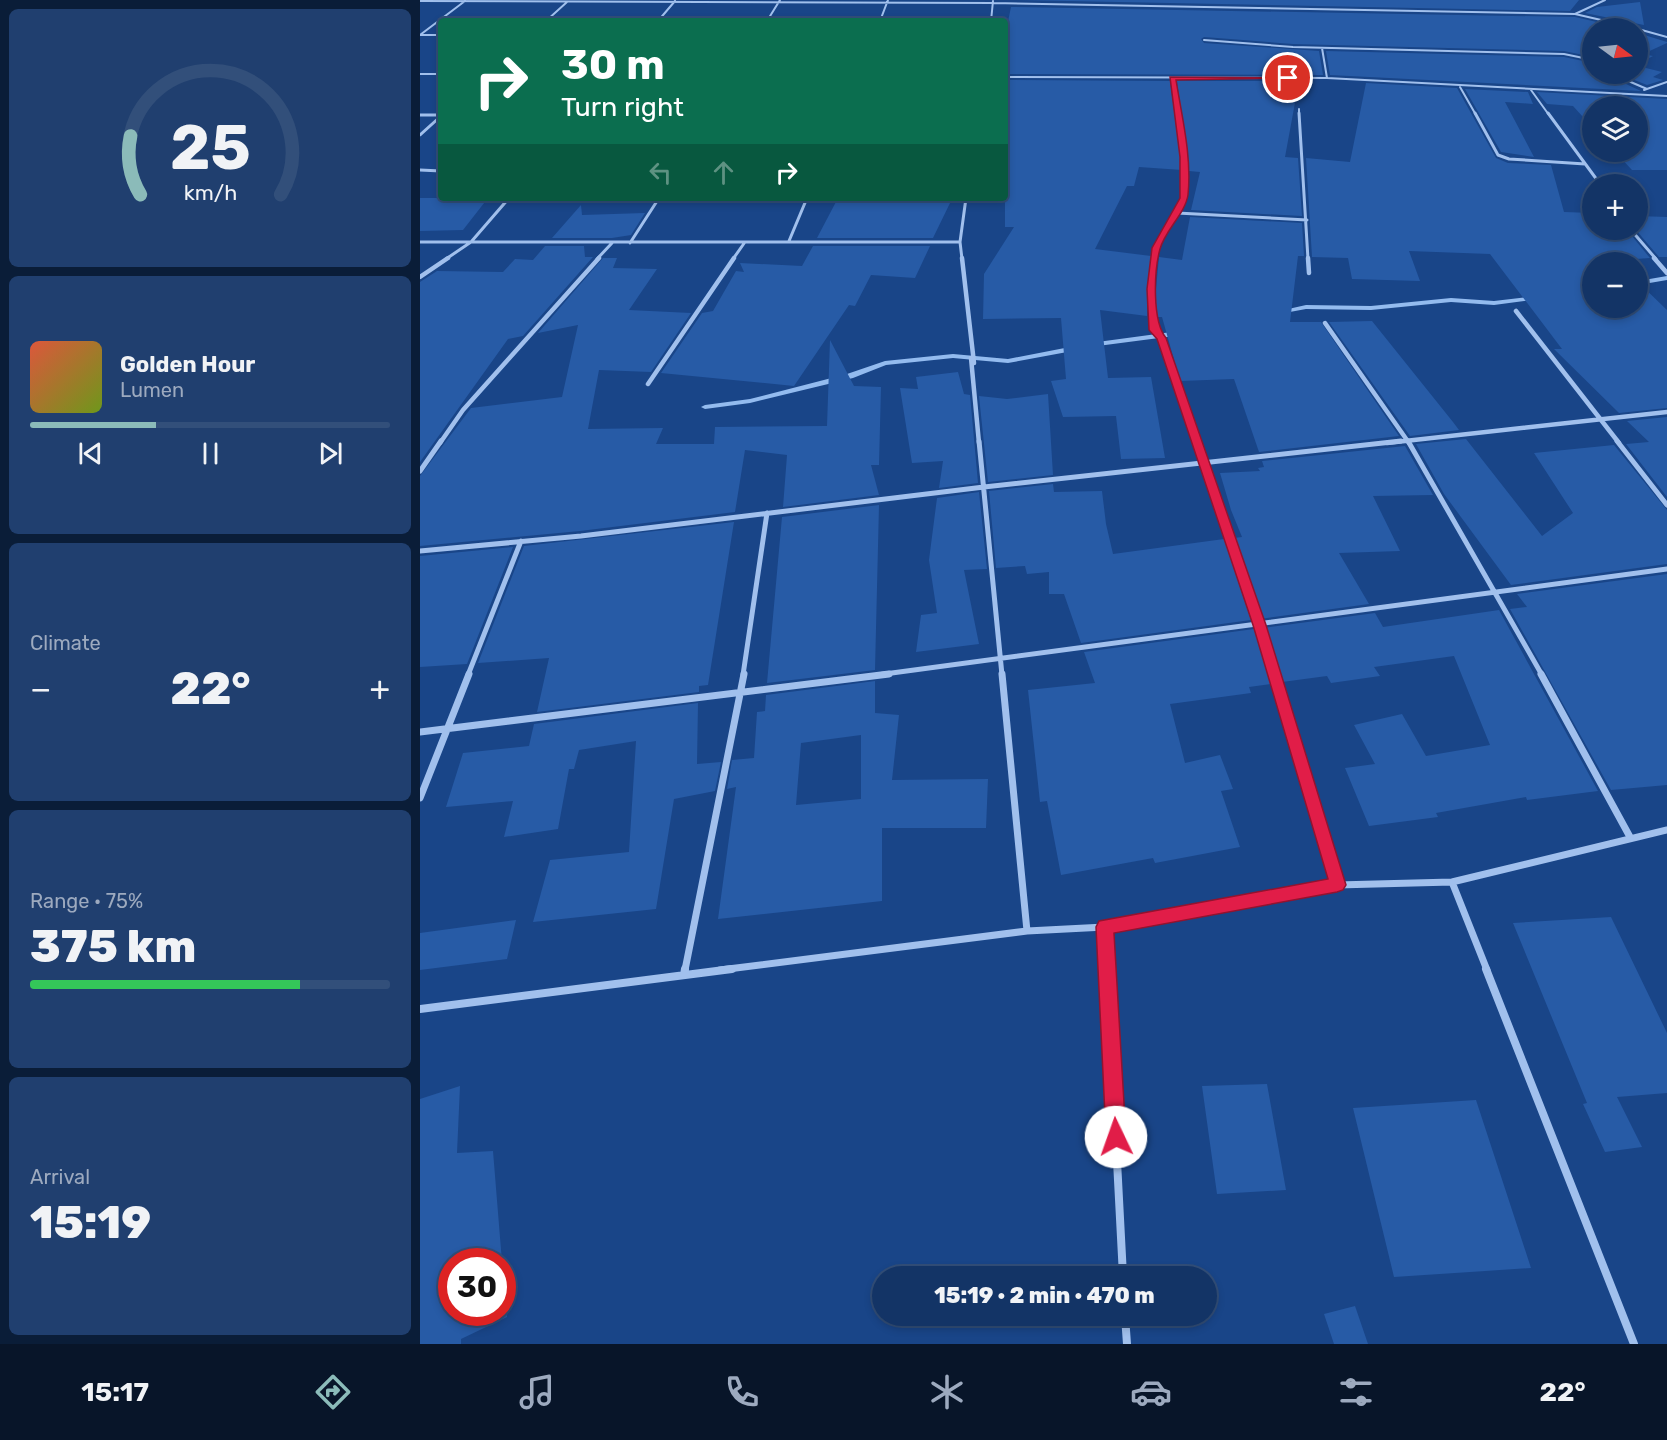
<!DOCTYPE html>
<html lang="en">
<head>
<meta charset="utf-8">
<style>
  :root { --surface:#133466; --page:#203f6f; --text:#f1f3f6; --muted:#9daabf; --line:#324f7a; --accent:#8bbbb9 }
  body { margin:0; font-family:Rubik,sans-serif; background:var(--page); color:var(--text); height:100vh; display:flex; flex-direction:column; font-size:22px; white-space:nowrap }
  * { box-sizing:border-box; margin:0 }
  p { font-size:20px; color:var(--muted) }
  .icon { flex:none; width:33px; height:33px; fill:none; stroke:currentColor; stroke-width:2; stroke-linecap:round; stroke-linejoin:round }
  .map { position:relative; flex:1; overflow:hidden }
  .panel { display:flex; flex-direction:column; gap:9px; padding:9px; background:#0a1d38; width:420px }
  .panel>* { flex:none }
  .top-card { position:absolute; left:18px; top:18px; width:570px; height:183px; border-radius:6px; box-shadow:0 3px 9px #0003,0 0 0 2px var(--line); background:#0b6e4f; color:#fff; overflow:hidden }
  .needle { width:39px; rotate:105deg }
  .tools { position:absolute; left:1162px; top:18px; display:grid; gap:12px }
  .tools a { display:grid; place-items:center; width:66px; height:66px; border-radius:50%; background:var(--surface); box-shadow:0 3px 9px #0003,0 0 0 2px var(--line); font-size:30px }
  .speed { position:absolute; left:18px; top:1248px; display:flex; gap:12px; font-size:30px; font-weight:700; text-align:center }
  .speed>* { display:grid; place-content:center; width:78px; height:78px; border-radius:50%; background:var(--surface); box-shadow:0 3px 9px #0003,0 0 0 2px var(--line); line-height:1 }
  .speed .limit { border:9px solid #d22; background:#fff; color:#111 }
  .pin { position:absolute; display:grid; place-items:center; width:51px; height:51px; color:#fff; margin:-26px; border:3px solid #fff; border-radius:50%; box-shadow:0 2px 6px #0007 }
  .me { position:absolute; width:66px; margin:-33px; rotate:357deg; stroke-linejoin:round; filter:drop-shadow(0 0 4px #0008) }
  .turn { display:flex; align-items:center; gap:21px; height:126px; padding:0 24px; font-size:27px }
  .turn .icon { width:78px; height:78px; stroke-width:2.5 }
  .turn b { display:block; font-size:42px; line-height:51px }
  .lanes { display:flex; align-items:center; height:57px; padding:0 24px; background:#0003; justify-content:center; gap:30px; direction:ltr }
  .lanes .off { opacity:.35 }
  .big { font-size:45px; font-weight:800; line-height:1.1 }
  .panel .tile { flex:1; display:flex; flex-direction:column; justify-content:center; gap:9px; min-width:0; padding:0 21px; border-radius:9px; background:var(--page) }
  .panel .dial { align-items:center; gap:0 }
  .dial svg { height:156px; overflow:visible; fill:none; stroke:var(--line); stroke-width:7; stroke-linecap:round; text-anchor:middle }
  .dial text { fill:var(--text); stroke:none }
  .song { display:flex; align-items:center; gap:18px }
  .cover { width:72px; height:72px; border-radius:9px; background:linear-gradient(135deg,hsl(10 70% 55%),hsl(80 70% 35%)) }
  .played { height:6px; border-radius:3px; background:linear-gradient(90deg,var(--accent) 35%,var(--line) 35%) }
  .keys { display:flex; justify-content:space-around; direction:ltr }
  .heat { display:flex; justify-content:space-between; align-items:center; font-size:33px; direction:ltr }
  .charge { height:9px; border-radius:4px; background:linear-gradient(90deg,#34c759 75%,var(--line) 0) }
  .trip { position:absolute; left:452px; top:1266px; width:345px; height:60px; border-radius:30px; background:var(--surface); box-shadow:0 3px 9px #0003,0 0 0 2px var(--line); font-weight:800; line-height:60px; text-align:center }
  .tabs { display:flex; height:96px; justify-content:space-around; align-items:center; background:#081529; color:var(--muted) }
  .tabs .icon { width:42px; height:42px }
  .tabs .on { color:var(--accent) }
  .tabs b { font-size:27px; color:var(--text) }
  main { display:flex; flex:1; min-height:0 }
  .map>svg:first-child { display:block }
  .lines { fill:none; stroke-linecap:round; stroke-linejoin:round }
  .stream { fill:#93bbef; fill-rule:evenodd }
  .building { fill:#275ba6; fill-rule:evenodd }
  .street-far5 { stroke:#a1c0ed; stroke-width:2 }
  .street-far4 { stroke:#a1c0ed; stroke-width:3 }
  .street-far3 { stroke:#a1c0ed; stroke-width:4.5 }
  .street-far2 { stroke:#a1c0ed; stroke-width:5 }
  .street-far1 { stroke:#a1c0ed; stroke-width:7 }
  .street { stroke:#a1c0ed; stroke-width:8 }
  .route { fill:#e11d48; stroke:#92132f; stroke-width:1.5 }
</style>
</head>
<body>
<main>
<section class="panel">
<div class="tile dial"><svg viewBox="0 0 100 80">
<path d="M14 69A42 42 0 1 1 86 69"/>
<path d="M14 69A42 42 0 0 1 9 39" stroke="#8bbbb9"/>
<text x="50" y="56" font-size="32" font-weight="700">25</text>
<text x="50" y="72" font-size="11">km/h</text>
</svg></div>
<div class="tile">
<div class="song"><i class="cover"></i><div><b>Golden Hour</b><p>Lumen</p></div></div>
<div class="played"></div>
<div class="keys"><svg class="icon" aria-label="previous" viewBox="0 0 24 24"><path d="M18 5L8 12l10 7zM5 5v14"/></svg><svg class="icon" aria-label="pause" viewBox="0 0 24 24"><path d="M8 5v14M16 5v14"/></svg><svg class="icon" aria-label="next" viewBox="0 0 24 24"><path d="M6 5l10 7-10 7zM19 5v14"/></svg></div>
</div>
<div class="tile"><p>Climate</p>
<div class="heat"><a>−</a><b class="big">22°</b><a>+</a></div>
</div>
<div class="tile"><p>Range · 75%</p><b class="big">375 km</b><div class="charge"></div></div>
<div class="tile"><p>Arrival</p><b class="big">15:19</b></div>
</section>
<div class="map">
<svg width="1247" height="1344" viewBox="0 0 1247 1344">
  <rect width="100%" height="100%" fill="#194588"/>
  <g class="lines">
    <path class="stream" d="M1247 276V280L1218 285V281Z
      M1118 296 1120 297V299L1074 305 1031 302 951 310 886 309 859 314 855 312 886 305 951 306 1031 298 1074 301Z
      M759 331 763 333 762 335 670 347 666 345 670 343Z
      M655 346 659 348 658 350 588 363 533 358 466 365 433 378 330 403 285 409 281 407 285 405 330 399 427 374 465 361 533 354 588 359Z"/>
  </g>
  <path class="building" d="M593 0H1159L1150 11Z
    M1220 2 1224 25 1165 13 1177 7Z
    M591 7 1155 17 1203 28H1173V57L1144 51 873 44 784 37 781 39 784 43 899 51 903 75 585 74V36Z
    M1218 33 1247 42V43L1223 54 1233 56 1218 64Z
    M906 51 1144 57 1173 63V74H1189L1191 77 1221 91 910 75Z
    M1218 66 1242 72 1233 77 1243 80 1227 85 1199 74H1218Z
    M585 80 750 81 762 170 719 167 714 186H707L675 249 731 256 727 288V316L680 310 688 378 731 377 745 458 701 459 696 416 643 417 631 381 646 379 641 318 563 319 564 274 594 227H585Z
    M757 81H879L865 157 878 158 882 216 771 210 780 172 769 171Z
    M946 83 1037 88 1076 158 1088 163 1131 165 1144 212 1173 213V230H1207L1230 258 1173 262V308H1218V282L1247 310V408L1199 413 1134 349H1142L1070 254 989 251 1000 281 932 279 928 258 892 257 886 158 930 162Z
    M1045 89 1108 92 1113 104 1085 102 1114 157 1081 152Z
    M1117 92 1247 99V170H1212L1195 152H1218V106H1173V128L1153 106 1127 104Z
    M0 198H68L43 230 0 231Z
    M418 198H484L531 201 513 238H397Z
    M161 205 162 215 225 213 211 235 192 238H132Z
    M1218 216 1247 217V257H1239L1216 230H1218Z
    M770 217 882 223 884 256H878L870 322H901L979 436 839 452 814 379 760 381 742 317H736V289L739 257 762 260Z
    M125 246H164L165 257H173L103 336 88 339 0 462V282L17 271 83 272 95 259 113 260Z
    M393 246H510L495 278 451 275 435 306 429 305 374 386 241 373 282 313 293 311 316 271 324 272 320 263 382 266Z
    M183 258H197L193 268 237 269 209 310 271 313 231 372 179 370 168 429 243 428 236 444H294L295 427 407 426 410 340 434 386 461 387 459 465H451L459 495 363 507 367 455 325 450 315 512 160 531 0 546V476L51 408 142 397 158 325 118 333Z
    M952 321 1033 422 1039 430 990 436 909 322Z
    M538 372 544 394 550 395 558 483 519 488 523 461 492 463 480 388 498 389 496 377Z
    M628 394 633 475 568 482 559 396 587 399Z
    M1247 417V497L1206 444 1229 442 1207 421Z
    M1046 439 1122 536 1153 513 1114 453 1194 445 1247 510V564L1091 585 1024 494 996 444Z
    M985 446 1013 495 953 496 980 551 919 553 949 604 840 619 814 538 822 537 811 510 800 473 840 471 838 468 844 467 842 461Z
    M633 484 634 492 682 491 686 524 693 554 804 539 831 620 661 643 644 594H629V572L607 574 605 566 576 568 569 491Z
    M559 492 567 569 544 570 559 644 496 652 501 615 517 613 509 560 517 498Z
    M459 505 455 670 347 683 362 517Z
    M314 522 288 685 279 686V692L117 712 129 658 58 663 104 546Z
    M93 547 47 664 0 667V556Z
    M1247 574V785L1191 790 1090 609 1107 607 1097 594Z
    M1079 610 1178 791 1107 800 1106 797 1016 813 1018 817 949 826 925 768 955 764 934 725 982 714 1006 756 1070 745 1034 656 954 667 960 676 911 683 907 676 862 682 843 628 955 613 963 627Z
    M834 629 851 684 829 687 831 693 750 704 765 763 800 755 813 789 801 791 820 847 735 863 733 858 641 875 627 801 620 802 608 690 675 683 664 652Z
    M455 681V713L479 715 472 780 568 779 566 828H462V901L298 919 316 787 307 789 312 760 334 758 337 712 345 711 346 695ZM441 735V799L376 805 381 743Z
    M278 703 277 764 301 762 295 791 254 799 236 909 113 922 130 860 209 852 216 741 159 750 154 769H149L138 829 84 837 93 801 26 807 43 753 109 746 114 724Z
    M1191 917 1247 1033V1093L1197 1097 1222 1147 1185 1152 1163 1104 1167 1103 1093 923Z
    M96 920 87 959 0 970V933Z
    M847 1084 866 1190 797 1194 782 1086Z
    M40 1086 37 1153 73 1151 82 1262H32V1312H82V1262L87 1317 41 1339V1344H0V1099Z
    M1056 1100 1111 1268 974 1277 933 1108Z
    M935 1306 948 1344H914L904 1314Z"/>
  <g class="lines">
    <path class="street-far5" d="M0 1 573 3 1155 14 1216 28
      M1155 14 1185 0
      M126 21 147 2
      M238 21 255 1
      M347 21 360 0
      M460 21 468 0
      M571 21 573 1
      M1218 29 1247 37
      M0 35 45 1
      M1 35H21
      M784 40 873 47 1144 54 1173 60
      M902 48 907 78
      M0 74H21
      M1192 74 1227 89
      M585 77 907 78 1247 96
      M753 78 758 115
      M1040 87 1056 115
      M1111 90 1129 115
      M1224 90 1247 82
      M879 109V115"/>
    <path class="street-far4" d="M879 113 888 259
      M1055 113 1078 155 1089 159 1165 164
      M1128 113 1180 184
      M0 115H21
      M0 135 21 116
      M0 170 21 171
      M757 213 887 220
      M1211 230 1236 259
      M369 241 387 198
      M0 242H540
      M210 243 239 198
      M26 259 51 242 89 198
      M177 259 192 243
      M313 259 325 242
      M542 259 540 242 546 198
      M735 259C738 236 760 219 764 197 769 170 762 139 758 113"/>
    <path class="street-far3" d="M542 258 554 363 551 358 559 443
      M735 258C732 281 724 319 741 338L777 443
      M888 258 889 273
      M1234 258 1247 273
      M0 277 28 258
      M1096 311 1199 443
      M905 323 989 443
      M228 384 314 258
      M20 443 43 410 179 258
      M967 443 1247 412"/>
    <path class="street-far2" d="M559 441 582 675
      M776 441 854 675
      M988 441 1122 675
      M1197 441 1247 505
      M0 471 21 441
      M0 551 161 536 564 487 981 441
      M48 675 101 541
      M323 675 347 513
      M457 675 1247 569"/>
    <path class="street-far1" d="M582 674 607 931
      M854 674 917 885
      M1121 674 1210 837
      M0 732 469 674
      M0 798 49 674
      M1032 882 1067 970
      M685 927 687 970
      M265 970 324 674
      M300 970 607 931 685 927 917 885 1032 882 1247 830"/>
    <path class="street" d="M687 969 703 1276
      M1066 969 1214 1344
      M264 975 265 969
      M0 1009 312 969
      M705 1316 707 1344"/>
  </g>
  <path class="route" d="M750 77 872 78 756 80C762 117 772 157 768 195 765 214 745 230 740 249 734 271 732 321 746 338L846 625 926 885 923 890 917 892 694 933 706 1137 703 1143 696 1146 689 1143 686 1137 676 927 679 921 908 879 833 625 737 339 729 330 727 289 732 248 760 198V157Z"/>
</svg>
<div class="tools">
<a><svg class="needle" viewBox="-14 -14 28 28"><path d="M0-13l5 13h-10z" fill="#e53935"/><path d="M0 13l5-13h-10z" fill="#9daabf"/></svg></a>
<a><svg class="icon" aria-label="layers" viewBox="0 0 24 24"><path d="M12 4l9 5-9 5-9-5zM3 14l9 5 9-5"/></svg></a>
<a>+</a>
<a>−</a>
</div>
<div class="speed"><div class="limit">30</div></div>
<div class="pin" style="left:868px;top:78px;background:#d93025"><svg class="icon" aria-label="arrive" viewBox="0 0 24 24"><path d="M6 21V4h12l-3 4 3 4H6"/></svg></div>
<svg class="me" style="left:696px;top:1137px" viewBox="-20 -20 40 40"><circle r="19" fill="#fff"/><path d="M0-13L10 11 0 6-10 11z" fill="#e11d48"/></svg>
<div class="trip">15:19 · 2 min · 470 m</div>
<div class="top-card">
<div class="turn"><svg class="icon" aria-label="right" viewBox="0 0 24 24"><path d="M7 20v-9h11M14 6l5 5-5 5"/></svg><div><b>30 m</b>Turn right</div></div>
<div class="lanes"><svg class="icon off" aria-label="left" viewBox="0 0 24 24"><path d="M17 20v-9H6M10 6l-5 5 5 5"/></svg><svg class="icon off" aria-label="ahead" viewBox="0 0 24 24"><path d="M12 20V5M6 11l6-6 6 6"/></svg><svg class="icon" aria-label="right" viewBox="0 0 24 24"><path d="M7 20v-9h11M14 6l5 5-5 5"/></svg></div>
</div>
</div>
</main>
<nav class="tabs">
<b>15:17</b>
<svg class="icon on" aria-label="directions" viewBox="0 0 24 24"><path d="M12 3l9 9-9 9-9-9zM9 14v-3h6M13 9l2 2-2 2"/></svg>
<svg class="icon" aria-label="music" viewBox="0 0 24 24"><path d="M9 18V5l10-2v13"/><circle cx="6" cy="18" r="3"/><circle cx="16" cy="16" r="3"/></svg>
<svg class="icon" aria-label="phone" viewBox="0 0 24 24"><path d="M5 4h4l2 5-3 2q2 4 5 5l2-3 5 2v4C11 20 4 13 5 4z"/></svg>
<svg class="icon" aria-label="climate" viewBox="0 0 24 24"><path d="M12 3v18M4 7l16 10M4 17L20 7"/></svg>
<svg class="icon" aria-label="car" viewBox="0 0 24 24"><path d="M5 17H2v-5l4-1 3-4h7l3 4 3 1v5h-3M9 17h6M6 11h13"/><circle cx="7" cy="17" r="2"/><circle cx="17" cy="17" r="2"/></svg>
<svg class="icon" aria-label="filters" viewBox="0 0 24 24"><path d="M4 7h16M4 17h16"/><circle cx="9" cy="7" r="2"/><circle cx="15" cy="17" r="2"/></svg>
<b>22°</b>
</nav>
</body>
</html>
